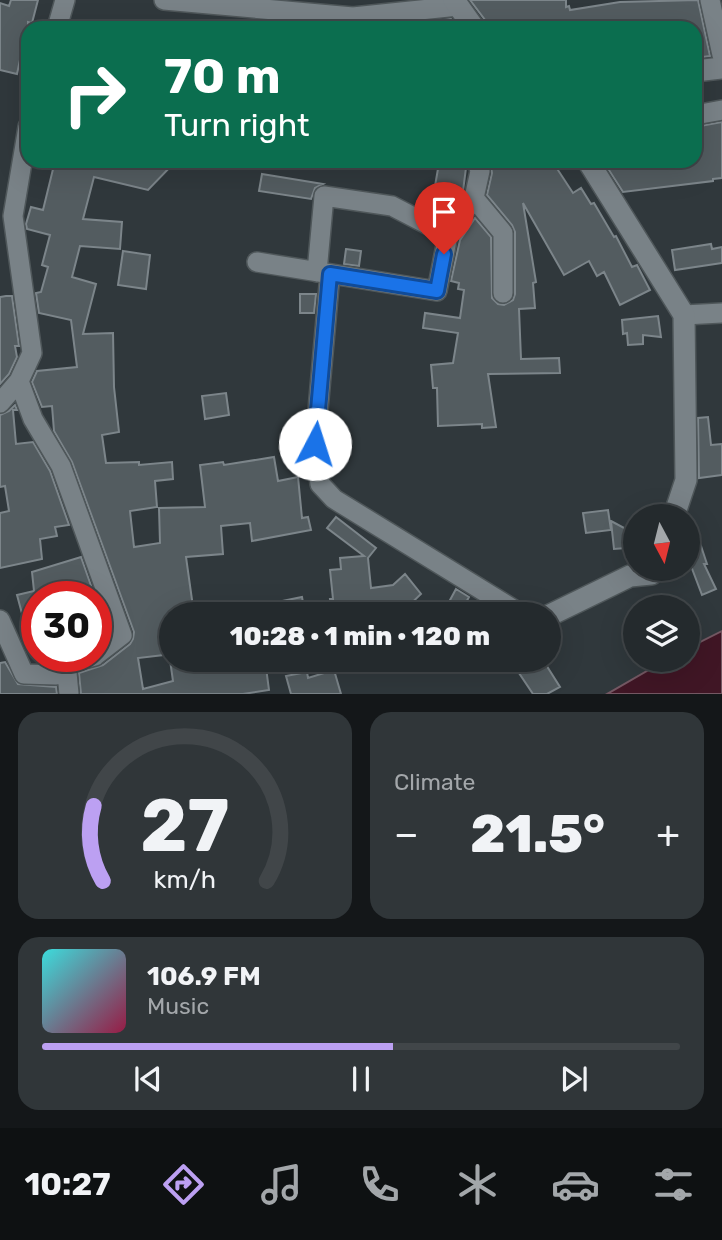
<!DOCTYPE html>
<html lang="en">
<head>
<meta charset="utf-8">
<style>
  :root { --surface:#242a2d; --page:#303639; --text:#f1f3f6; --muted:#a3a7aa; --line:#414649; --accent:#bca0f2 }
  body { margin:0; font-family:Rubik,sans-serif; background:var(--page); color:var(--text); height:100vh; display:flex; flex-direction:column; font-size:26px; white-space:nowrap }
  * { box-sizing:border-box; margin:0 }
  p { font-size:23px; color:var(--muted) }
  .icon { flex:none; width:38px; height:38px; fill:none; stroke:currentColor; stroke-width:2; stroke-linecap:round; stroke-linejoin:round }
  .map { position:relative; height:694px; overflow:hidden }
  .sheet { display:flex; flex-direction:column; gap:18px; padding:18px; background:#141719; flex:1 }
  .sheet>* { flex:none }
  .guide { position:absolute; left:21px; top:21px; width:681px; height:147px; border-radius:21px; box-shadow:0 7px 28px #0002,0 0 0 2px var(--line); background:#0b6e4f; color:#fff; overflow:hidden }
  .needle { width:46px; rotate:173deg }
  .tools { position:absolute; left:623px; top:504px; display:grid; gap:14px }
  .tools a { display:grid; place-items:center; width:77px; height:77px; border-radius:50%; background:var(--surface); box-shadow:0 7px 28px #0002,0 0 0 2px var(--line); font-size:35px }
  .speed { position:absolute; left:21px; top:581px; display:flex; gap:14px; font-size:35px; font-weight:700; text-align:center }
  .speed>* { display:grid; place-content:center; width:91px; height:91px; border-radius:50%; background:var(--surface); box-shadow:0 7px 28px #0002,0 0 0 2px var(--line); line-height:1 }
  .speed .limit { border:10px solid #d22; background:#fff; color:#111 }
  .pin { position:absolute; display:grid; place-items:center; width:60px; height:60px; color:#fff; margin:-72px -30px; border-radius:50% 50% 50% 0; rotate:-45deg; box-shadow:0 0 7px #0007 }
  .pin .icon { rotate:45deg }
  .me { position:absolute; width:77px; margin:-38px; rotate:5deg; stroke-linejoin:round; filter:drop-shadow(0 0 5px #0008) }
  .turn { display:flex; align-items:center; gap:24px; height:147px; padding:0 28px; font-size:32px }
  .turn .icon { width:91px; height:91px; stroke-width:2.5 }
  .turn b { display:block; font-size:49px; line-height:60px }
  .big { font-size:52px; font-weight:800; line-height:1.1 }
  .sheet .widget { flex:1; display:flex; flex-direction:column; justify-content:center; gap:10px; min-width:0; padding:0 24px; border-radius:21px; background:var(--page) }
  .sheet .dial { align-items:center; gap:0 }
  .dial svg { height:182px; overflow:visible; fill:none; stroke:var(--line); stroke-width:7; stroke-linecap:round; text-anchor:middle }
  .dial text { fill:var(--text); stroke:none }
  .song { display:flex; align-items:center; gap:21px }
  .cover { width:84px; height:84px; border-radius:10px; background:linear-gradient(135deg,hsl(180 70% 55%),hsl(340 70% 35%)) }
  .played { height:7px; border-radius:4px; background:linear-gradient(90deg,var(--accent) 55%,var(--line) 55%) }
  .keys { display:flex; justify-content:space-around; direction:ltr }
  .heat { display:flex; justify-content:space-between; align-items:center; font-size:38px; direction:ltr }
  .sheet .tiles { flex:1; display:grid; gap:18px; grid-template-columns:1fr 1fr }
  .widget:last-child { grid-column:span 2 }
  .trip { position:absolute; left:159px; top:602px; width:402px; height:70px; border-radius:35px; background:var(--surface); box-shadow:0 7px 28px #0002,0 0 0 2px var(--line); font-weight:800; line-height:70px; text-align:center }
  .tab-bar { display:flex; height:112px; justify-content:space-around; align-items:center; background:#0e1112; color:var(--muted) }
  .tab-bar .icon { width:49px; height:49px }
  .tab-bar .active { color:var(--accent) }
  .tab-bar b { font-size:32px; color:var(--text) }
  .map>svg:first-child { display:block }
  .water { fill:#401625; stroke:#745863; stroke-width:2 }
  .building { fill:#535c60; stroke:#7c858a; stroke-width:2 }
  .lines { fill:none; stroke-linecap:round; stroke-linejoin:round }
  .street-casing { stroke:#4f575a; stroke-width:22 }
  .secondary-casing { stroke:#4f575a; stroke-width:24 }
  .street { stroke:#798287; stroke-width:19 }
  .secondary { stroke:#798287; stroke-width:21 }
  .route-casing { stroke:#114b97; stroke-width:18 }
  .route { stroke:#1a73e8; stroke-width:12 }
</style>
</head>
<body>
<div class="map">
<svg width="722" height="694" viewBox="0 0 722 694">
  <rect width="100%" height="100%" fill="#30383c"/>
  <path class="water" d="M722 631V694H607L666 660H688V648Z"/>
  <path class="building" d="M11 0H38L32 23 28 22V47L23 46 17 74 0 70V3L9 6Z
    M470 0H566V7L569 6 570 10 620 2 698 0 710 56 695 58V28H487L485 20Z
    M451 19 458 28H397V25Z
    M722 122V178L713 179V181L623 192 607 167 629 164 628 161H655V164L695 161V127Z
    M55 161H176L148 190 94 177 83 219 122 222 120 249 80 246 72 277 96 284 83 334 113 333 114 387 119 432 102 435 106 463 139 462V465L172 462 173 479 155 481 157 507 130 511 134 547 160 543 159 508 205 507 200 465 223 462 224 465 274 457 278 481 298 477 302 518 308 517 311 530 252 541 250 523 221 526 223 554 186 557 194 614H169L172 654 138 658 143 689 173 681 170 660H265L269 690 243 694H81L79 673 103 665 130 644 133 639 134 632 72 462 54 431 52 406 42 407 32 382 37 371 77 367 71 320 39 313 36 293 41 292 48 267 42 265 50 235 27 229 26 224 31 207 43 210Z
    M490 161H546L550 166 554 164 573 193 581 188 591 204 594 203 614 237 616 236 632 267 637 265 650 290 620 305 604 272 597 276 589 261 564 275 523 203 536 282 533 283 535 308 519 309 521 359 559 358 560 373 488 374 496 427 482 428V424L438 426 437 388H433L431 365 453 363 458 333 423 328 425 313 460 318 464 290 458 289 459 283 451 281 460 240 475 218 491 237 492 298 498 304 504 305 513 300 515 294V232L512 225 487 195 492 173Z
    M439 163 466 168 463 191 435 186Z
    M262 174 323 184 315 188 311 199 259 191Z
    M711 244 712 249 722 247V263L675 270 672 250Z
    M346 249 361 251 359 266 344 264Z
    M123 251 150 255 146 289 118 285Z
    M300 294H316L314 313H300Z
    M6 296H12L19 346H15L17 357 9 374 0 384V297Z
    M658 316 661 337 643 335V344L628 345 627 333 623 334 622 320Z
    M226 393 229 415 205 419 202 396Z
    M15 405 17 410H13L16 444 33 442 50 471 69 525 55 527 57 536 40 539 42 559 0 568V513L9 511 5 486 0 487V415L9 411Z
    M708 417 711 445 722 444V475L699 478 698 418Z
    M608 510 611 530 586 533 583 513Z
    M336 517 376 548 368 558 371 588 393 585 405 574 421 594 400 614H390L389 604 361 608 362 614H332L330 599H333L330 570 341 569 340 558 364 556 327 528Z
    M611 521 628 530 626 548 614 549Z
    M699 540 707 564H704L716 589 702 595 688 558V544Z
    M81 557 95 597H37V618L24 621 17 595 34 591 32 572Z
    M456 589 469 597 461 611 443 613Z
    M302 597 305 614H284L282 601Z
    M96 600 107 631 103 634 96 633Z
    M543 660 560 687 547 694H533L519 673Z
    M5 662 18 684 56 687 57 694H0V663Z
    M334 670 341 694H291L286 676 307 672 308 678Z"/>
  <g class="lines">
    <defs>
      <path id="street" d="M164 0 353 17 458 6
        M710 0 722 55
        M57 28 65 0
        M695 115 722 110
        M28 127 13 216 32 353 19 381 33 419 61 466 122 635 96 655
        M477 161 480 171 474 198 503 233V293
        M257 262 437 291 448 235 474 198
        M317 272 324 196 392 206 448 235
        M330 274 315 444 320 484 334 499 521 614
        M684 315 722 313
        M0 403 19 381
        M0 620 24 674 56 675 67 673V663L95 656
        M67 673 69 694"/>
      <path id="secondary" d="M454 0 474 28
        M695 71 722 68
        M588 161 684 315 686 480 674 516
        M550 615 630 576 651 574 653 569"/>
    </defs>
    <use href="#street" class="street-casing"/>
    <use href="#secondary" class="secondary-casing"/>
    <use href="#street" class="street"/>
    <use href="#secondary" class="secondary"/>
  </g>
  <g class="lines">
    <defs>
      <path id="route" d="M315 444 330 274 437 291 444 254"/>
    </defs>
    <use href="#route" class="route-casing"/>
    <use href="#route" class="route"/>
  </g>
</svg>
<div class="tools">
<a><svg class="needle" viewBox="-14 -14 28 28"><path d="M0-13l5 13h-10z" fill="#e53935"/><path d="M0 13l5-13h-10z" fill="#a3a7aa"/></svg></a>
<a><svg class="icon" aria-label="layers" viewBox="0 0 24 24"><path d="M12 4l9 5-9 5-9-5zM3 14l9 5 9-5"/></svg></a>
</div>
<div class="speed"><div class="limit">30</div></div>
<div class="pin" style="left:444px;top:254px;background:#d93025"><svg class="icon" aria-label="arrive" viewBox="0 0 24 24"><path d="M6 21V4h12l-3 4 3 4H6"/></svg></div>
<svg class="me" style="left:315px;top:444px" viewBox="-20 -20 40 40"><circle r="19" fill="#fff"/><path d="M0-13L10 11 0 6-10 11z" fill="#1a73e8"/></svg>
<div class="trip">10:28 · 1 min · 120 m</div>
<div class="guide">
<div class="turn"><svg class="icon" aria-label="right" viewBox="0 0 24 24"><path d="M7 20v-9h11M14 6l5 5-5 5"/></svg><div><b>70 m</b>Turn right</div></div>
</div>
</div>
<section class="sheet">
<div class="tiles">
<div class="widget dial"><svg viewBox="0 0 100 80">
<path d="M14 69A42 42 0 1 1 86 69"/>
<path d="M14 69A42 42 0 0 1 10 36" stroke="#bca0f2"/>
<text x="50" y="56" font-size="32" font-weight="700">27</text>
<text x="50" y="72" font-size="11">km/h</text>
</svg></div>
<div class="widget"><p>Climate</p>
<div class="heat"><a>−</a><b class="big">21.5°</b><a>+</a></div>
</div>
<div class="widget">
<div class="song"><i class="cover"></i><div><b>106.9 FM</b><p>Music</p></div></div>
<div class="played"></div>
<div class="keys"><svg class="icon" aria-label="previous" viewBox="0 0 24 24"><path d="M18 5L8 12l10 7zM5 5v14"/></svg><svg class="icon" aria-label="pause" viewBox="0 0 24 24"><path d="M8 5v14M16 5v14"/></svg><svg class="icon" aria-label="next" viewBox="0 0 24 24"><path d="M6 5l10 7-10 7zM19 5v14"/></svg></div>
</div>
</div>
</section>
<nav class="tab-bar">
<b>10:27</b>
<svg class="icon active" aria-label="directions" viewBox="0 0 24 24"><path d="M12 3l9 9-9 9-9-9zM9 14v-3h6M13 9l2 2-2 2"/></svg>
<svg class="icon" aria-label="music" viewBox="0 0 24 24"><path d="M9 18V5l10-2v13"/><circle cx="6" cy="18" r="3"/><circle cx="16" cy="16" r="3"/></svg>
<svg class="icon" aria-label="phone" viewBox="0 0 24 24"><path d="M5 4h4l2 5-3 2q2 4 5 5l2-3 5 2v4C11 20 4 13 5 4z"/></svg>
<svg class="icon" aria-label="climate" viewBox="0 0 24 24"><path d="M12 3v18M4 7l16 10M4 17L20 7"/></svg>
<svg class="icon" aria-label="car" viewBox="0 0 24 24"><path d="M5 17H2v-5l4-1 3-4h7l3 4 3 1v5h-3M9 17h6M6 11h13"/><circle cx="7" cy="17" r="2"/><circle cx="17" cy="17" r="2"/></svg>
<svg class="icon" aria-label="filters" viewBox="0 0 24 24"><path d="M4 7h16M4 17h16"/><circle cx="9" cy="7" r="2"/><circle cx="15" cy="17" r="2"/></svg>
</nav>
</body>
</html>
